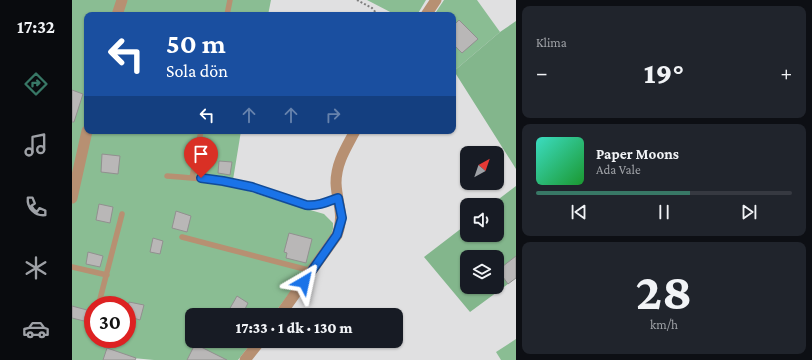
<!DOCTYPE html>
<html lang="tr">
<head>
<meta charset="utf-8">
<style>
  :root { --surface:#171b24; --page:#20242c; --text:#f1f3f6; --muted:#9ea1a6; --line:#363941; --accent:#387866 }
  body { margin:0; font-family:"Crimson Pro",serif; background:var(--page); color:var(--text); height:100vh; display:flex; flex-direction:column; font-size:15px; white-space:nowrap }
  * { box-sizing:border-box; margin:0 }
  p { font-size:13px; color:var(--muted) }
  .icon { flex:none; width:22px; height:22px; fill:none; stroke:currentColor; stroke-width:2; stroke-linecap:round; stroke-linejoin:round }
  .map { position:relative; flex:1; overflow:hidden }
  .drawer { display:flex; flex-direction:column; gap:6px; padding:6px; background:#0d0f14; width:296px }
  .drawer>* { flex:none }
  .hud { position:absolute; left:12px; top:12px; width:372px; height:122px; border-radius:8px; box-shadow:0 1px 3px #0004; background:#1a4fa0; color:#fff; overflow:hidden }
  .needle { width:26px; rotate:40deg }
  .tools { position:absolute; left:388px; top:146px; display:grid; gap:8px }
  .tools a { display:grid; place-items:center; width:44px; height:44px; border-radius:8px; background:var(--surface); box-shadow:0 1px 3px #0004; font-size:20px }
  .speed { position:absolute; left:12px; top:296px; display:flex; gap:8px; font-size:20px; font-weight:700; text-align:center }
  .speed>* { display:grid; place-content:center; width:52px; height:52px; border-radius:50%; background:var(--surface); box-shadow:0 1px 3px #0004; line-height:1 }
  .speed .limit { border:6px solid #d22; background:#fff; color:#111 }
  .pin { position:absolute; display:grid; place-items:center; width:34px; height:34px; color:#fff; margin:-41px -17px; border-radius:50% 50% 50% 0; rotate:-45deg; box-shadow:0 0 4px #0007 }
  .pin .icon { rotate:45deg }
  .me { position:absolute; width:44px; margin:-22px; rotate:36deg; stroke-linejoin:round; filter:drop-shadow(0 0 3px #0008) }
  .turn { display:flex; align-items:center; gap:14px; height:84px; padding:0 16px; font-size:18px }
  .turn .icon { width:52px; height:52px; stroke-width:2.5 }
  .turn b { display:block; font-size:28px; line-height:34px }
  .lanes { display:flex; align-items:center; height:38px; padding:0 16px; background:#0003; justify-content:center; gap:20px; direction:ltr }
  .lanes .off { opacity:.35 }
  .big { font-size:30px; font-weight:800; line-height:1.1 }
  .drawer .card { flex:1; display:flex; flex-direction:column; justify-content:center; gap:6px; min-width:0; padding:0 14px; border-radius:8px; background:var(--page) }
  .drawer .dial { align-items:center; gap:0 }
  .dial b { font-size:52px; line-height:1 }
  .song { display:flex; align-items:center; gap:12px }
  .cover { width:48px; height:48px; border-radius:6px; background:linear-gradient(135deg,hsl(170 70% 55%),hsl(130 70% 35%)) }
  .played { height:4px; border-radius:2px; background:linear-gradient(90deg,var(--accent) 60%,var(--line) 60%) }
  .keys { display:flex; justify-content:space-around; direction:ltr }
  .heat { display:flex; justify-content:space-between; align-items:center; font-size:22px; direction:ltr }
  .trip { position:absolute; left:113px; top:308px; width:218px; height:40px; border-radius:8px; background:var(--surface); box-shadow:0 1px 3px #0004; font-weight:800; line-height:40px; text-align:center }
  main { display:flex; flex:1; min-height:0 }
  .menu { display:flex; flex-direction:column; width:72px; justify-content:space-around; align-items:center; background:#090b0e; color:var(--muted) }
  .menu .icon { width:28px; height:28px }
  .menu .selected { color:var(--accent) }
  .menu b { font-size:18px; color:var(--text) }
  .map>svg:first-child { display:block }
  .green { fill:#8abd93; fill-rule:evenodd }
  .forest { fill:#83b68c; fill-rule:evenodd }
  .building { fill:#b9b7b7; stroke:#91908f }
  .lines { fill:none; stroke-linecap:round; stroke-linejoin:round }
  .path { stroke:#7d7d7d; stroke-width:2; stroke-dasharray:2 2; stroke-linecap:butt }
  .service { stroke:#b79072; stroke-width:5.5 }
  .minor { stroke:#b79072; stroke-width:11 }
  .route-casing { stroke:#114b97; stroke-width:10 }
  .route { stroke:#1a73e8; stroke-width:7 }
</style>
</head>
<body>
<main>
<nav class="menu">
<b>17:32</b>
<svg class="icon selected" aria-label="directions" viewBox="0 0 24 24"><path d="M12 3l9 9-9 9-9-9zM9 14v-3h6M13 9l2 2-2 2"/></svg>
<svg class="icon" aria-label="music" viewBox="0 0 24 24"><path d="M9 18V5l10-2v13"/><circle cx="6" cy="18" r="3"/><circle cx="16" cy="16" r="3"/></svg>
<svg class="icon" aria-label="phone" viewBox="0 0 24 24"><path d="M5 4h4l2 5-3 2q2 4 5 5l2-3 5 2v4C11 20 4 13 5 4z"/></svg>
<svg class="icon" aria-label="climate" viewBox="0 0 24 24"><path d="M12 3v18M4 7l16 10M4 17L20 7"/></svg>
<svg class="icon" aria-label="car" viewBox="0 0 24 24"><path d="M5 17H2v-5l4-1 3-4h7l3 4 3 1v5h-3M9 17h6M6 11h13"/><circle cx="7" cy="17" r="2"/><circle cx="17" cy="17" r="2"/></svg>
</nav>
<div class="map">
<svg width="444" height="360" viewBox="0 0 444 360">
  <rect width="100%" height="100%" fill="#e0e0e1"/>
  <path class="green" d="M0 0H199L196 15H15V131H169L160 186 211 202 252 214 261 223V229L259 235 231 275 201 315H120V341H181L166 360H82L61 358 60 360H0ZM21 305H55V339H21Z
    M295 0H354L345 15H324Z
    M372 0H405L428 32 382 71 381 15H362Z
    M444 339V360H429L424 352Z"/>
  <path class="forest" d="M444 21V169L382 71 428 32Z
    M444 186V278L398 312 352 257 395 224V235H425V205H419ZM395 257H425V287H395Z"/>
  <path class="building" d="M387 20 406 39 390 53 381 44V26Z
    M0 90 11 94 2 122H0Z
    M30 154 48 156 46 174 29 172Z
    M147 161 160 162 158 175 146 173Z
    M27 204 41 207 38 223 24 220Z
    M104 211 119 216 115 232 100 228Z
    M217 233 240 239 234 263 214 258 215 253 212 252Z
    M81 238 91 241 88 254 78 252Z
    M16 252 31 256 28 267 14 264Z
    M444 256V278L436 284 426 270Z
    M165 296 176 303 170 315H166L157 310Z
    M57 302 72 305 68 320 55 316Z
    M0 306 15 310 12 321 0 318Z
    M123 344 155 360H115Z
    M35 348 64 358 63 360H31Z"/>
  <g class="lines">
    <path class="path" d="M285 0 300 8 306 15"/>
    <path class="service" d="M155 15 158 0
      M95 176C123 178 151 180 178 187 197 192 215 200 234 205 246 206 255 202 266 198
      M120 178 129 131
      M110 237 240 271
      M0 267 35 275
      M27 303 50 214"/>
    <path class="minor" d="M45 15 50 0
      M354 15 364 0
      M0 198 15 131
      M208 315 265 235C273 213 265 205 264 183 264 163 274 148 283 131
      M173 360 188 341"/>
  </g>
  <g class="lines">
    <defs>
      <path id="route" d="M129 178 151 181 180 187 234 205C246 206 255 202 266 198L270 218 265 235 232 282"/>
    </defs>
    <use href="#route" class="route-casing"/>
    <use href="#route" class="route"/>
  </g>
</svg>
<div class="tools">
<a><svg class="needle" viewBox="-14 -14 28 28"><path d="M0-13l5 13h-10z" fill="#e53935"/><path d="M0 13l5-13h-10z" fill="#9ea1a6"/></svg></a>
<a><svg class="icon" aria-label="sound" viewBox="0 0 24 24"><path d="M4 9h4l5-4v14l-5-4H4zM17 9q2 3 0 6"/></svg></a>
<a><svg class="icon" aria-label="layers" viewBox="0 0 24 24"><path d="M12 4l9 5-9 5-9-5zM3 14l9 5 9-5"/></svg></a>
</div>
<div class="speed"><div class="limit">30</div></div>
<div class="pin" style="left:129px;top:178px;background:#d93025"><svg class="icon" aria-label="arrive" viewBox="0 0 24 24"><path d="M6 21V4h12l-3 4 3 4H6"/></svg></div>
<svg class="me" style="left:232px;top:282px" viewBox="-20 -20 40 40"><path d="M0-17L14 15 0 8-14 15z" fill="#1a73e8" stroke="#fff" stroke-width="4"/></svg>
<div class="trip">17:33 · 1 dk · 130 m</div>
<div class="hud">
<div class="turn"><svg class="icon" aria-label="left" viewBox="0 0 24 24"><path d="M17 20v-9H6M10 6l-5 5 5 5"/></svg><div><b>50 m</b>Sola dön</div></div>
<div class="lanes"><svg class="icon" aria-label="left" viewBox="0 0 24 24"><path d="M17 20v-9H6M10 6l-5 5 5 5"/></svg><svg class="icon off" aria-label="ahead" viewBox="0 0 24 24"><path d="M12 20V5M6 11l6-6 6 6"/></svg><svg class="icon off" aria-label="ahead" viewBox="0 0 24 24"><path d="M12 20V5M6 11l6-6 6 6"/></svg><svg class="icon off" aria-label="right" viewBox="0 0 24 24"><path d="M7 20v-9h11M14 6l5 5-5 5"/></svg></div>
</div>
</div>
<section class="drawer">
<div class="card"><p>Klima</p>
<div class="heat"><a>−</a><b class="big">19°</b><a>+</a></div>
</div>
<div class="card">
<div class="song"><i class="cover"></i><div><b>Paper Moons</b><p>Ada Vale</p></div></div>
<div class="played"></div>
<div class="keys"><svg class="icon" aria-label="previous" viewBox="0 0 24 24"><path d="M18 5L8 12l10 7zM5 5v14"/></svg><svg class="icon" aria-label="pause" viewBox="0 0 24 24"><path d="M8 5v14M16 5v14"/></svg><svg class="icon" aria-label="next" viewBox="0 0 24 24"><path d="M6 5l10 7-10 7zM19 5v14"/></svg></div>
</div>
<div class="card dial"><b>28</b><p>km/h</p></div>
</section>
</main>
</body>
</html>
